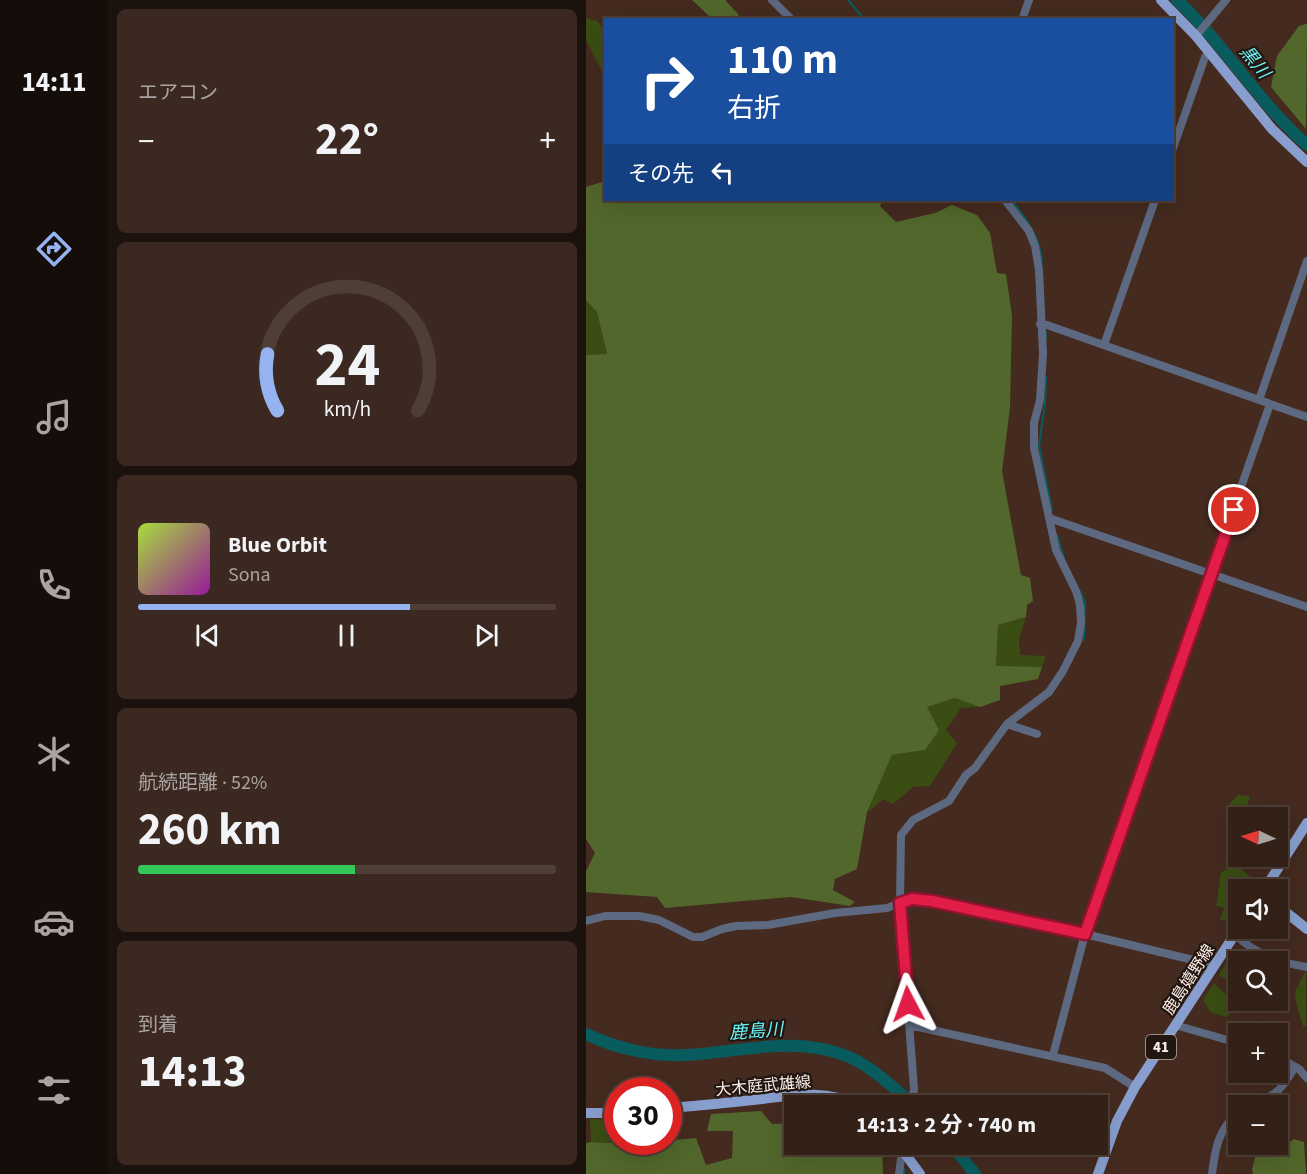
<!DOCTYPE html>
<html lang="ja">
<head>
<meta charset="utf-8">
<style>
  :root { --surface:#332017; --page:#3b2820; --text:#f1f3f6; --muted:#a9a3a1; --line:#4e3e36; --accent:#95b2f1 }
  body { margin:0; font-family:"Source Sans 3","Noto Sans JP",sans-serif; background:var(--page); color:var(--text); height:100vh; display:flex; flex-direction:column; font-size:22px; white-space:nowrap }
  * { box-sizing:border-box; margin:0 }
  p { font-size:20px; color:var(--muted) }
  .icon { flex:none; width:33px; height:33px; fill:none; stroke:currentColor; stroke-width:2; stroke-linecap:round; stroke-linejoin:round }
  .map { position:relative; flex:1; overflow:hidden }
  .side { display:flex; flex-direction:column; gap:9px; padding:9px; background:#1c120d; width:478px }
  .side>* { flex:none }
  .hud { position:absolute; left:18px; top:18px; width:570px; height:183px; border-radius:0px; box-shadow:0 6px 24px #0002,0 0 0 2px var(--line); background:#1a4fa0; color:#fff; overflow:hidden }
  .needle { width:39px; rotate:274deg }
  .controls { position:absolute; left:642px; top:807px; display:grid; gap:12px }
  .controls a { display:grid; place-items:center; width:60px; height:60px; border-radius:0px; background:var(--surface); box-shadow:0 6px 24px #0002,0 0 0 2px var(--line); font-size:30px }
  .speed { position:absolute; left:18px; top:1077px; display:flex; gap:12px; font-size:30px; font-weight:700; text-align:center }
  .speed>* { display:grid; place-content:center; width:78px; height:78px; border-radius:50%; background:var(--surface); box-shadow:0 6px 24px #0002,0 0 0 2px var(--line); line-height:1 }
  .speed .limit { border:9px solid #d22; background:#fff; color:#111 }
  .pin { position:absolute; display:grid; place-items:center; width:51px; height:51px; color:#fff; margin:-26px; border:3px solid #fff; border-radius:50%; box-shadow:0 2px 6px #0007 }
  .me { position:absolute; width:66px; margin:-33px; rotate:356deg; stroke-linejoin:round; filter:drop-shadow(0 0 4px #0008) }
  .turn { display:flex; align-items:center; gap:21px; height:126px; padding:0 24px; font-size:27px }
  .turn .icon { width:78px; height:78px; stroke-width:2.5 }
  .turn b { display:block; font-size:42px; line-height:51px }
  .then { display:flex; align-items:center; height:57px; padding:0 24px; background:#0003; gap:12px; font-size:22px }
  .big { font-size:45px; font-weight:700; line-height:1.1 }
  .side .card { flex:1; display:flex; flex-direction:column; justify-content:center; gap:9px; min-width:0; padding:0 21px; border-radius:9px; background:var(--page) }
  .side .dial { align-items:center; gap:0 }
  .dial svg { height:156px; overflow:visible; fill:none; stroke:var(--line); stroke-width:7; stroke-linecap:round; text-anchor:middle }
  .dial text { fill:var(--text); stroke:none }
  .song { display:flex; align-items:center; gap:18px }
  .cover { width:72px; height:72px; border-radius:9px; background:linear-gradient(135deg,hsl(80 70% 55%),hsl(300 70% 35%)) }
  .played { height:6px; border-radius:3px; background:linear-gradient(90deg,var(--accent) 65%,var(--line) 65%) }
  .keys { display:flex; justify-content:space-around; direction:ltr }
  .heat { display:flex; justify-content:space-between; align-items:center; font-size:33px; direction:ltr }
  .charge { height:9px; border-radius:4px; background:linear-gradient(90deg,#34c759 52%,var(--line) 0) }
  .trip { position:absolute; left:198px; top:1095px; width:324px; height:60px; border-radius:0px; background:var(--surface); box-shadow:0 6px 24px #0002,0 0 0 2px var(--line); font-weight:700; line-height:60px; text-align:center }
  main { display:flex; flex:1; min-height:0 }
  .tab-bar { display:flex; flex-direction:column; width:108px; justify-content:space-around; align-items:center; background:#140d09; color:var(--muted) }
  .tab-bar .icon { width:42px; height:42px }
  .tab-bar .on { color:var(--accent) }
  .tab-bar b { font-size:27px; color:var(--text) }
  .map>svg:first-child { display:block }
  .green { fill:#3a4e13 }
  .forest { fill:#51672b }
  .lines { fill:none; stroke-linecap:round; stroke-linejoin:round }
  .stream { stroke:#085c5e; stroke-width:2 }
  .river { stroke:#085c5e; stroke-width:12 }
  .minor { stroke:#5d6980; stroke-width:8 }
  .major { stroke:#879ece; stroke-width:10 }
  .route-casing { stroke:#92132f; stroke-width:15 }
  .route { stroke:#e11d48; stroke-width:10 }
  .labels { text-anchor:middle; stroke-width:4.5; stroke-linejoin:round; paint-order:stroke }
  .shield { fill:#221611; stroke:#bbaea8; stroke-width:1.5 }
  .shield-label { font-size:15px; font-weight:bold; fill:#fdefe9 }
  .street-label { font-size:16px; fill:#fdefe9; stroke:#221611 }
  .water-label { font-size:18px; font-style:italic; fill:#6af3f7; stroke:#221611 }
</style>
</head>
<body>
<main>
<nav class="tab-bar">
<b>14:11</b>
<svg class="icon on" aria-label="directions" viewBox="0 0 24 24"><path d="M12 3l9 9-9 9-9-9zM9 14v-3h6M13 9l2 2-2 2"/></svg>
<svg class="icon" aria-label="music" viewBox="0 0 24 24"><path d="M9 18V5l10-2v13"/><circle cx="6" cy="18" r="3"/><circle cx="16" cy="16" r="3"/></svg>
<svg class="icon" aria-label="phone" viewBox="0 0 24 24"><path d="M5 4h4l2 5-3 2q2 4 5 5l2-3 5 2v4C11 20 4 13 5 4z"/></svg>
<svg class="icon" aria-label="climate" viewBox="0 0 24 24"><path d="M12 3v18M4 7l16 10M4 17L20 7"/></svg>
<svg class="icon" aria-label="car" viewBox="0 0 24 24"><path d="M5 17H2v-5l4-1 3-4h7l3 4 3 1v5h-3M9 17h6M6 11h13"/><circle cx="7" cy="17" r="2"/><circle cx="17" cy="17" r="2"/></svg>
<svg class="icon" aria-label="filters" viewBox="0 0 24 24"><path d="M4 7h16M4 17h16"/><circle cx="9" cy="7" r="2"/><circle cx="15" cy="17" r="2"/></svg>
</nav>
<section class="side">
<div class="card"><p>エアコン</p>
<div class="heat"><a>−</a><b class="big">22°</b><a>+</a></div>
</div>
<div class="card dial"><svg viewBox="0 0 100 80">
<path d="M14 69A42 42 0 1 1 86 69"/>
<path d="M14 69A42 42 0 0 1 9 40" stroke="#95b2f1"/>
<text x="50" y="56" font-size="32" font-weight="700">24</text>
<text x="50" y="72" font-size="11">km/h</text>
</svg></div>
<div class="card">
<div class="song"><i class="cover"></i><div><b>Blue Orbit</b><p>Sona</p></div></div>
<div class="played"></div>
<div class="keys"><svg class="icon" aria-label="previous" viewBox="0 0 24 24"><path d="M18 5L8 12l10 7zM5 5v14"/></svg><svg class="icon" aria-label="pause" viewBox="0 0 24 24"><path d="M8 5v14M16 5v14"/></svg><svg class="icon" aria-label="next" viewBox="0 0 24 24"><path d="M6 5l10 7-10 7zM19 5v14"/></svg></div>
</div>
<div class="card"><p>航続距離 · 52%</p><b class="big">260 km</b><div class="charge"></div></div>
<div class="card"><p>到着</p><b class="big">14:13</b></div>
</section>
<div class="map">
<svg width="721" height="1174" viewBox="0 0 721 1174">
  <rect width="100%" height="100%" fill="#442a1f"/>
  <path class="green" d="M0 18 11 21 19 30V77L0 40Z
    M0 300 11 312 21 354 0 355Z
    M440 617 433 639 434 655 460 656 456 667H410L412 625Z
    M369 698 394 707 375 708 360 730 371 743 344 786 327 787 307 804 298 799 281 812 306 755 339 750 341 707Z
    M652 795 664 796 657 817 652 818V856L657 857 655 869 670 882 665 889 652 890V912L647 921 634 920 638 908 630 906 635 872 649 866V820L641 819 644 803Z
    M641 962 652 979 644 982 633 975Z
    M720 970V1026H717L710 1002 709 992Z
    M628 983 646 1000 652 994V1000L661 1001 657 1011 648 1008 641 1017 624 1012 617 999Z
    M4 1119 31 1120 32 1142H70L40 1144 5 1142Z"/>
  <path class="forest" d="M106 0H139L152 14 153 19H124L123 16Z
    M720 24H721L720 129 685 87 691 56 713 26Z
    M19 181 20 200H297L294 206 310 222 349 213 366 205 391 215 404 233 411 273 420 274 426 316 424 408 416 471 435 575 444 578 447 601 441 605 440 617 412 625 410 666 456 667 452 679 414 686V700L394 707 369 698 341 707 353 730 339 750 306 755 281 812 271 869 249 879 247 890 269 902 264 906 205 897 79 908 71 897 0 892V871L9 853 0 839V355L21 354 11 312 0 300V187Z
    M175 1111 186 1124 208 1123V1144L284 1145 296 1151 297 1174H0V1143L5 1142 41 1144 110 1138 120 1165 146 1158 147 1131H121L125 1114Z
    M708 1139 718 1142 720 1174H667L666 1169 671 1151 694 1148Z"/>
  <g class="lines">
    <path class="stream" d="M262 0 279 20
      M426 200C440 219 454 237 456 262
      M460 338V332
      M460 377 459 403 453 446 466 510
      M471 535 478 558
      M494 591 499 602 498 640
      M318 1174V1169"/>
    <path class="river" d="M591 0C639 45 672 102 721 145
      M0 1034C29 1048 67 1057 98 1055 152 1053 205 1035 258 1055 285 1065 306 1087 329 1106
      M365 1144 389 1174"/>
    <path class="minor" d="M186 0 206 20
      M436 20 443 0
      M610 36 640 0
      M586 151 619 57 624 53
      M454 324 461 325 721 417
      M518 345 569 200
      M673 400 721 261
      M463 518 721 607
      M421 724 451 734
      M0 921 19 916H53L73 920 107 937H116L136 929 150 926 182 925 249 913 301 908 325 899H332L499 934 628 965
      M649 934C668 954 694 963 721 967
      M323 1025 519 1068 549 1087
      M589 1025 652 1043
      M467 1055 499 934 684 404
      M692 1057 713 1069 721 1078
      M325 1106 328 1089 314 903 315 835 327 820 363 801 380 775 389 768 421 724 463 692 477 671 492 641 495 623 494 605 490 591 470 550 448 448V423L454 400 457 354 453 270 449 246 443 231 419 200
      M665 1106C692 1093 693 1093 709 1067
      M313 1174 316 1151
      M626 1174C629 1150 632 1129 652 1113"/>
    <path class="major" d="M575 0 610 36 686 129 721 162
      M678 890 721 823
      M692 906 721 929
      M82 1108C111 1106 139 1103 167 1100 203 1096 240 1088 273 1106
      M0 1113H32
      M312 1144 334 1174
      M512 1174 531 1121 549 1087 653 928"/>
  </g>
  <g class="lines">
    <defs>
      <path id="route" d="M322 1004 314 903 326 899 346 901 499 934 648 510"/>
    </defs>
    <use href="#route" class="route-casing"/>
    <use href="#route" class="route"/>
  </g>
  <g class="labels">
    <rect class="shield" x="560" y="1035" width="30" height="24" rx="4.5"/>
    <g class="shield-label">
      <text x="575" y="1052">41</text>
    </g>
    <g class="street-label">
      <text transform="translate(602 979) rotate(-57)" y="6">鹿島嬉野線</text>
      <text transform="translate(177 1085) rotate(-5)" y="6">大木庭武雄線</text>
    </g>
    <g class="water-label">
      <text transform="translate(669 62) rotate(51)" y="6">黒川</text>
      <text transform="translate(170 1031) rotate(-4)" y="6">鹿島川</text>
    </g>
  </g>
</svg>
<div class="controls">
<a><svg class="needle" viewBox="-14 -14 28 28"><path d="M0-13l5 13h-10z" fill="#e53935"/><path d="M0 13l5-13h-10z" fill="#a9a3a1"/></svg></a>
<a><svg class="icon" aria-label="sound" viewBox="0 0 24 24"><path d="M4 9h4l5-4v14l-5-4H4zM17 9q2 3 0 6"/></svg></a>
<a><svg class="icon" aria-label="search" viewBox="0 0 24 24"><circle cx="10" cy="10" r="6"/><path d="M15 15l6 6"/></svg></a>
<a>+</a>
<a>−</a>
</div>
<div class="speed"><div class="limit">30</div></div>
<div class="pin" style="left:648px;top:510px;background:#d93025"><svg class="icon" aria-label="arrive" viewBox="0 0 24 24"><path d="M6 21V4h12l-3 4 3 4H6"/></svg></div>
<svg class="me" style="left:322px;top:1004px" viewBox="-20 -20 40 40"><path d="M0-17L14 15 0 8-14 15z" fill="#e11d48" stroke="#fff" stroke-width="4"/></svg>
<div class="trip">14:13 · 2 分 · 740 m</div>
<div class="hud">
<div class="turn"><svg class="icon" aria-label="right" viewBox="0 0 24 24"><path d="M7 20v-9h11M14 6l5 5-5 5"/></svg><div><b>110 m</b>右折</div></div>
<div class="then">その先<svg class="icon" aria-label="left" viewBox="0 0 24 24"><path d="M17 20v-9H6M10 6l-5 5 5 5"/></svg></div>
</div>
</div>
</main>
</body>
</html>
